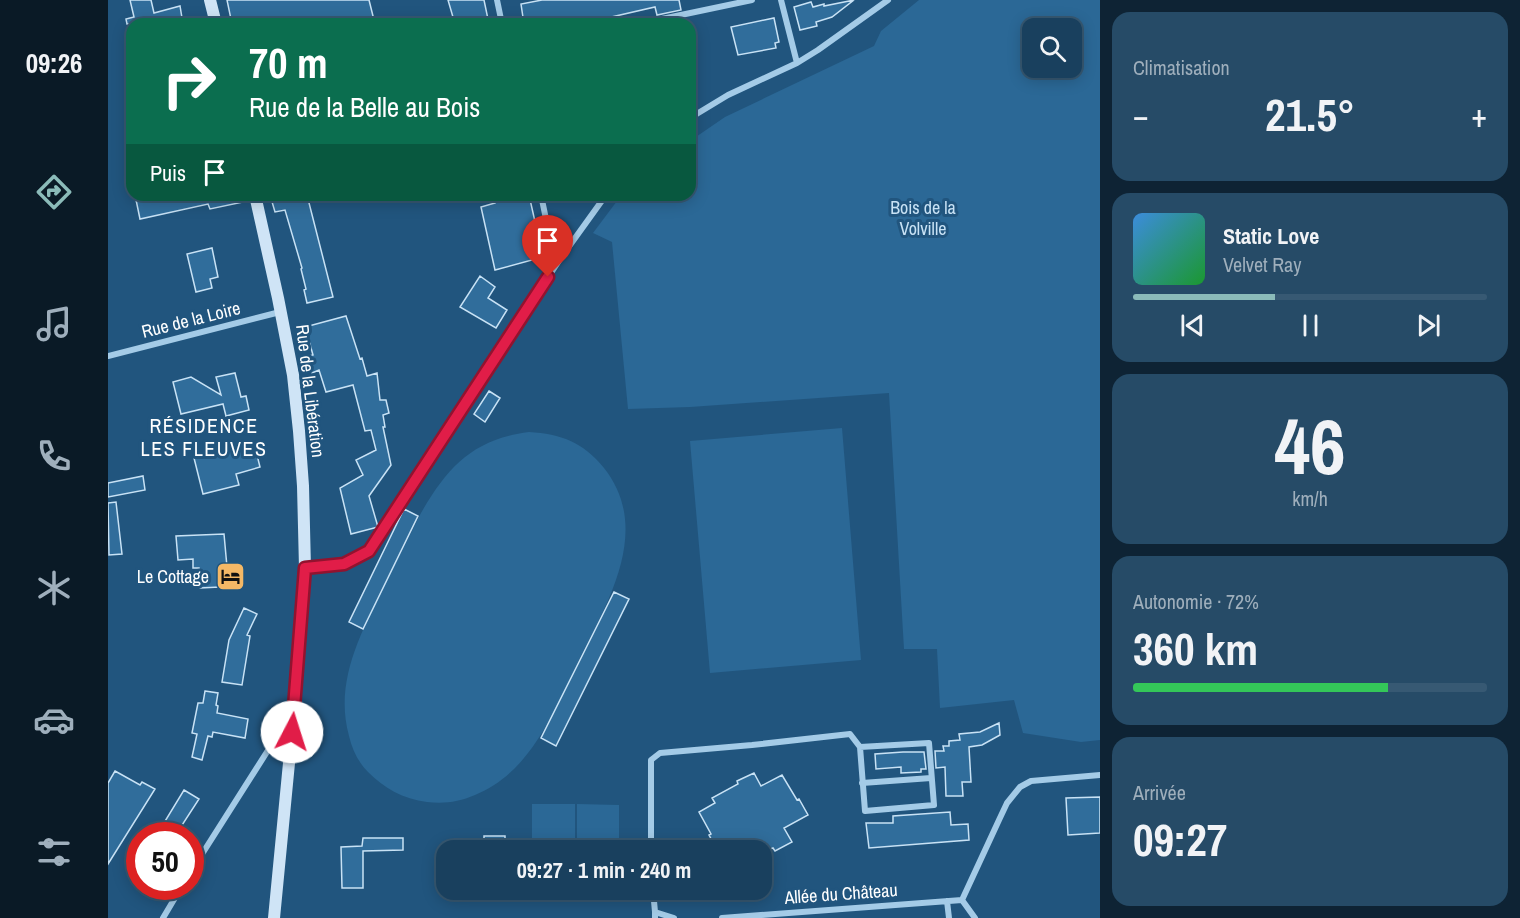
<!DOCTYPE html>
<html lang="fr">
<head>
<meta charset="utf-8">
<style>
  :root { --surface:#19405e; --page:#264b67; --text:#f1f3f6; --muted:#9fafbc; --line:#375973; --accent:#8bbbb9 }
  body { margin:0; font-family:"Archivo Narrow",sans-serif; background:var(--page); color:var(--text); height:100vh; display:flex; flex-direction:column; font-size:22px; white-space:nowrap }
  * { box-sizing:border-box; margin:0 }
  p { font-size:20px; color:var(--muted) }
  .icon { flex:none; width:33px; height:33px; fill:none; stroke:currentColor; stroke-width:2; stroke-linecap:round; stroke-linejoin:round }
  .map { position:relative; flex:1; overflow:hidden }
  .side { display:flex; flex-direction:column; gap:12px; padding:12px; background:#0e2334; width:420px }
  .side>* { flex:none }
  .guide { position:absolute; left:18px; top:18px; width:570px; height:183px; border-radius:18px; box-shadow:0 3px 15px #0003,0 0 0 2px var(--line); background:#0b6e4f; color:#fff; overflow:hidden }
  .controls { position:absolute; left:914px; top:18px; display:grid; gap:12px }
  .controls a { display:grid; place-items:center; width:60px; height:60px; border-radius:12px; background:var(--surface); box-shadow:0 3px 15px #0003,0 0 0 2px var(--line); font-size:30px }
  .speed { position:absolute; left:18px; top:822px; display:flex; gap:12px; font-size:30px; font-weight:700; text-align:center }
  .speed>* { display:grid; place-content:center; width:78px; height:78px; border-radius:50%; background:var(--surface); box-shadow:0 3px 15px #0003,0 0 0 2px var(--line); line-height:1 }
  .speed .limit { border:9px solid #d22; background:#fff; color:#111 }
  .pin { position:absolute; display:grid; place-items:center; width:51px; height:51px; color:#fff; margin:-62px -26px; border-radius:50% 50% 50% 0; rotate:-45deg; box-shadow:0 0 6px #0007 }
  .pin .icon { rotate:45deg }
  .me { position:absolute; width:66px; margin:-33px; rotate:5deg; stroke-linejoin:round; filter:drop-shadow(0 0 4px #0008) }
  .turn { display:flex; align-items:center; gap:21px; height:126px; padding:0 24px; font-size:27px }
  .turn .icon { width:78px; height:78px; stroke-width:2.5 }
  .turn b { display:block; font-size:42px; line-height:51px }
  .then { display:flex; align-items:center; height:57px; padding:0 24px; background:#0003; gap:12px; font-size:22px }
  .big { font-size:45px; font-weight:700; line-height:1.1 }
  .side .widget { flex:1; display:flex; flex-direction:column; justify-content:center; gap:9px; min-width:0; padding:0 21px; border-radius:18px; background:var(--page) }
  .side .dial { align-items:center; gap:0 }
  .dial b { font-size:78px; line-height:1 }
  .song { display:flex; align-items:center; gap:18px }
  .cover { width:72px; height:72px; border-radius:9px; background:linear-gradient(135deg,hsl(210 70% 55%),hsl(130 70% 35%)) }
  .played { height:6px; border-radius:3px; background:linear-gradient(90deg,var(--accent) 40%,var(--line) 40%) }
  .keys { display:flex; justify-content:space-around; direction:ltr }
  .heat { display:flex; justify-content:space-between; align-items:center; font-size:33px; direction:ltr }
  .charge { height:9px; border-radius:4px; background:linear-gradient(90deg,#34c759 72%,var(--line) 0) }
  .trip { position:absolute; left:328px; top:840px; width:336px; height:60px; border-radius:18px; background:var(--surface); box-shadow:0 3px 15px #0003,0 0 0 2px var(--line); font-weight:700; line-height:60px; text-align:center }
  main { display:flex; flex:1; min-height:0 }
  .dock { display:flex; flex-direction:column; width:108px; justify-content:space-around; align-items:center; background:#0a1a26; color:var(--muted) }
  .dock .icon { width:42px; height:42px }
  .dock .selected { color:var(--accent) }
  .dock b { font-size:27px; color:var(--text) }
  .map>svg:first-child { display:block }
  .green { fill:#2b6896; fill-rule:evenodd }
  .building { fill:#306d9b; stroke:#c8e2f5; stroke-width:1.5 }
  .lines { fill:none; stroke-linecap:round; stroke-linejoin:round }
  .street { stroke:#a4cbe7; stroke-width:6 }
  .secondary { stroke:#cfe4f6; stroke-width:12 }
  .route-casing { stroke:#92132f; stroke-width:15 }
  .route { stroke:#e11d48; stroke-width:10 }
  .labels { text-anchor:middle; stroke-width:6; stroke-linejoin:round; paint-order:stroke }
  .park-label { font-size:18px; fill:#c8e2f5; stroke:#21557e }
  .street-label { font-size:18px; fill:#fff; stroke:#21557e }
  .poi-label { font-size:18px; fill:#fff; stroke:#21557e; text-anchor:end }
  .neighbourhood-label { font-size:20px; letter-spacing:1.5px; fill:#fff; stroke:#21557e }
</style>
</head>
<body>
<main>
<nav class="dock">
<b>09:26</b>
<svg class="icon selected" aria-label="directions" viewBox="0 0 24 24"><path d="M12 3l9 9-9 9-9-9zM9 14v-3h6M13 9l2 2-2 2"/></svg>
<svg class="icon" aria-label="music" viewBox="0 0 24 24"><path d="M9 18V5l10-2v13"/><circle cx="6" cy="18" r="3"/><circle cx="16" cy="16" r="3"/></svg>
<svg class="icon" aria-label="phone" viewBox="0 0 24 24"><path d="M5 4h4l2 5-3 2q2 4 5 5l2-3 5 2v4C11 20 4 13 5 4z"/></svg>
<svg class="icon" aria-label="climate" viewBox="0 0 24 24"><path d="M12 3v18M4 7l16 10M4 17L20 7"/></svg>
<svg class="icon" aria-label="car" viewBox="0 0 24 24"><path d="M5 17H2v-5l4-1 3-4h7l3 4 3 1v5h-3M9 17h6M6 11h13"/><circle cx="7" cy="17" r="2"/><circle cx="17" cy="17" r="2"/></svg>
<svg class="icon" aria-label="filters" viewBox="0 0 24 24"><path d="M4 7h16M4 17h16"/><circle cx="9" cy="7" r="2"/><circle cx="15" cy="17" r="2"/></svg>
</nav>
<div class="map">
<svg width="992" height="918" viewBox="0 0 992 918">
  <rect width="100%" height="100%" fill="#21557e"/>
  <path class="green" d="M811 0H992V740L973 742 915 733 906 700 832 708 829 649H796L781 393 582 407 520 409 504 242 485 233 509 201 516 195H582V141L617 117 766 46 773 31ZM963 28V68H924V28Z
    M734 428 753 660 602 673 582 441Z
    M421 432C453 434 475 442 496 468 545 530 499 603 470 662 446 712 422 773 367 795 351 802 336 804 319 802 295 799 276 788 260 772 250 762 244 749 241 736 226 682 253 633 276 586 288 562 301 537 313 513 340 466 366 439 421 432Z
    M424 804H467V850H424Z
    M469 804 511 805V850H469Z"/>
  <path class="building" d="M22 0H43L46 13 72 6 75 24H19L18 19 26 17Z
    M119 0H261L267 24H124Z
    M340 0H376L381 24H347Z
    M434 0H571L573 10 549 15 547 7 473 24H416L413 4Z
    M746 0 724 17 708 22 709 26 692 30 686 7 703 2 705 7 716 4V6Z
    M666 18 671 42 667 43 668 48 630 55 623 27Z
    M27 195H139L140 201 102 209 100 204 32 219Z
    M162 195H199L225 297 199 303 196 290 198 289 193 269 194 268 177 210 167 212Z
    M385 195H421L435 257 387 270 373 207 387 203Z
    M104 248 110 277 102 279 104 288 88 292 79 254Z
    M372 276 387 287 380 298 399 310 388 328 352 307Z
    M238 316 252 359 254 358 259 376 269 373 272 400H278L281 413 275 415 277 427H275L283 465 261 496 270 527 243 534 232 488 255 475 248 460 268 450 263 430 257 431 245 385 218 392 211 370 204 373 200 356 205 355 197 327Z
    M127 373 133 397 138 396 141 410 118 416 115 404 73 414 65 382 83 377 113 395 108 377Z
    M381 391 392 398 377 422 366 414Z
    M146 443 152 467 128 474 131 485 95 494 86 458 98 455 96 450 110 446 112 452Z
    M35 476 37 490 0 497V483Z
    M8 502 14 554 1 555 0 503Z
    M296 509 310 516 255 629 241 622Z
    M116 534 119 567 131 566 132 586 92 588 91 568H85V559L70 560 68 536Z
    M506 592 521 599 448 746 433 738Z
    M136 608 149 614 139 635 142 636 134 685 114 682 121 640Z
    M97 691 110 693 108 705 110 706 109 713 140 719 137 738 105 732 104 737 100 736 94 760 84 757 89 734 84 733 90 703H95Z
    M891 723 892 735 874 745 861 747 863 782H854L855 796H838L837 767 828 768 827 751H836L835 746H841V741L852 740 851 734 872 732Z
    M795 752H816L818 769H813V772L793 773V767L768 769 767 754Z
    M7 771 32 785 34 782 47 789 0 864V783Z
    M646 773 653 786 674 775 689 800 691 799 700 815 676 828 684 842 667 851 665 848 660 850H612L609 844 607 846 601 835 603 834 591 812 607 803 604 798 630 784 629 781Z
    M76 790 91 799 67 836H48Z
    M992 797V833L960 835 958 798Z
    M842 812 843 825 860 824 861 840 761 848 758 823H785V816Z
    M376 836H397V850H376Z
    M255 838H295V850L255 851V888H234L233 847 254 846Z"/>
  <g class="lines">
    <path class="street" d="M389 0 394 24
      M673 0 689 63
      M530 24 644 0
      M582 118 620 95 689 63 710 50 780 0
      M433 195 443 243 452 259
      M0 356 172 312
      M197 568 236 564 261 551 452 259 498 195
      M754 783 823 778
      M543 850V760L552 753 644 745 742 734 752 747 757 811 826 805 821 743 752 747
      M82 873 171 733 184 732
      M545 890 547 912
      M854 900 891 820 899 803 912 787 923 781 992 775
      M839 901 841 918
      M55 918 74 886
      M547 918V912L566 918
      M614 918 854 900 867 918"/>
    <path class="secondary" d="M102 0 108 24
      M147 195 170 298 185 375 191 431 195 486 197 568 184 732 166 918"/>
  </g>
  <g class="lines">
    <defs>
      <path id="route" d="M184 732 197 568 236 564 261 551 440 277"/>
    </defs>
    <use href="#route" class="route-casing"/>
    <use href="#route" class="route"/>
  </g>
  <defs>
    <symbol id="hotel-square" viewBox="-11 -11 22 22"><rect x="-9" y="-9" width="18" height="18" rx="4" fill="#f4b866" stroke="#21557e"/><path d="M-6-4.5h1.5V1H6V5H4.5V3h-9V5H-6ZM-4 0a1.8 1.8 0 1 1 3.6 0ZM.5 0V-2.5h3Q6-2.5 6 0Z" fill="#111"/></symbol>
  </defs>
  <g fill-rule="evenodd">
    <use href="#hotel-square" x="106" y="560" width="33" height="33"/>
  </g>
  <g class="labels">
    <g class="park-label">
      <text x="815" y="214">Bois de la<tspan x="815" dy="21">Volville</tspan></text>
    </g>
    <g class="street-label">
      <text transform="translate(83 320) rotate(-14)" y="6">Rue de la Loire</text>
      <text transform="translate(202 391) rotate(83)" y="6">Rue de la Libération</text>
      <text transform="translate(733 894) rotate(-4)" y="6">Allée du Château</text>
    </g>
    <g class="poi-label">
      <text x="101" y="583">Le Cottage</text>
    </g>
    <g class="neighbourhood-label">
      <text x="96" y="433">RÉSIDENCE<tspan x="96" dy="23">LES FLEUVES</tspan></text>
    </g>
  </g>
</svg>
<div class="controls">
<a><svg class="icon" aria-label="search" viewBox="0 0 24 24"><circle cx="10" cy="10" r="6"/><path d="M15 15l6 6"/></svg></a>
</div>
<div class="speed"><div class="limit">50</div></div>
<div class="pin" style="left:440px;top:277px;background:#d93025"><svg class="icon" aria-label="arrive" viewBox="0 0 24 24"><path d="M6 21V4h12l-3 4 3 4H6"/></svg></div>
<svg class="me" style="left:184px;top:732px" viewBox="-20 -20 40 40"><circle r="19" fill="#fff"/><path d="M0-13L10 11 0 6-10 11z" fill="#e11d48"/></svg>
<div class="trip">09:27 · 1 min · 240 m</div>
<div class="guide">
<div class="turn"><svg class="icon" aria-label="right" viewBox="0 0 24 24"><path d="M7 20v-9h11M14 6l5 5-5 5"/></svg><div><b>70 m</b>Rue de la Belle au Bois</div></div>
<div class="then">Puis<svg class="icon" aria-label="arrive" viewBox="0 0 24 24"><path d="M6 21V4h12l-3 4 3 4H6"/></svg></div>
</div>
</div>
<section class="side">
<div class="widget"><p>Climatisation</p>
<div class="heat"><a>−</a><b class="big">21.5°</b><a>+</a></div>
</div>
<div class="widget">
<div class="song"><i class="cover"></i><div><b>Static Love</b><p>Velvet Ray</p></div></div>
<div class="played"></div>
<div class="keys"><svg class="icon" aria-label="previous" viewBox="0 0 24 24"><path d="M18 5L8 12l10 7zM5 5v14"/></svg><svg class="icon" aria-label="pause" viewBox="0 0 24 24"><path d="M8 5v14M16 5v14"/></svg><svg class="icon" aria-label="next" viewBox="0 0 24 24"><path d="M6 5l10 7-10 7zM19 5v14"/></svg></div>
</div>
<div class="widget dial"><b>46</b><p>km/h</p></div>
<div class="widget"><p>Autonomie · 72%</p><b class="big">360 km</b><div class="charge"></div></div>
<div class="widget"><p>Arrivée</p><b class="big">09:27</b></div>
</section>
</main>
</body>
</html>
